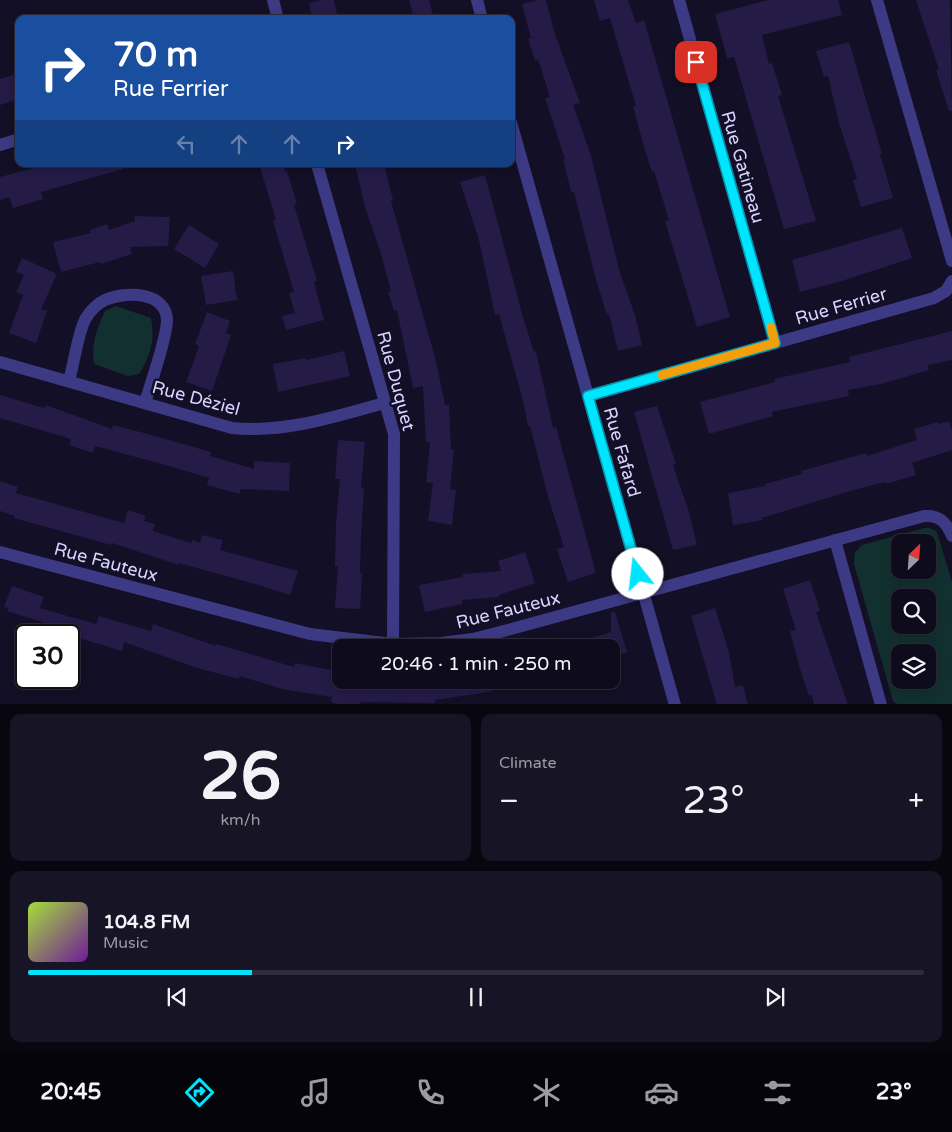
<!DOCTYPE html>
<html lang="en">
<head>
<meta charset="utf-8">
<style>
  :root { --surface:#0e0b1c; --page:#171425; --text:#f1f3f6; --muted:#9b9ba3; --line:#2e2b3b; --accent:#00e5ff }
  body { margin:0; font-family:"Varela Round",sans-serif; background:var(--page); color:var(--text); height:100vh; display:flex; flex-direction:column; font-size:19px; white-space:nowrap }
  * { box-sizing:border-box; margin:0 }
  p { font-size:16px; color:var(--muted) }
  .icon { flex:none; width:28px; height:28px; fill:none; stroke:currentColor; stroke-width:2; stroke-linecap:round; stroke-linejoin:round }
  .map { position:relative; height:704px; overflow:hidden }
  .details { display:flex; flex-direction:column; gap:10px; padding:10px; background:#08060f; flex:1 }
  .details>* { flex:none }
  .banner { position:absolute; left:15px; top:15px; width:500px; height:152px; border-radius:10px; box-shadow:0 2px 12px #0003,0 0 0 1px var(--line); background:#1a4fa0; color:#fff; overflow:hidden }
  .needle { width:32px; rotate:25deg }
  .tools { position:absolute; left:891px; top:534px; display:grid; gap:10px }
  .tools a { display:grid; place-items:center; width:45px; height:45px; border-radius:10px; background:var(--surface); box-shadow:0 2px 12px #0003,0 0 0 1px var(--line); font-size:25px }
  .speed { position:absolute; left:15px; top:624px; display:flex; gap:10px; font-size:25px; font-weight:700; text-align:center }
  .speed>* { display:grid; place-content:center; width:65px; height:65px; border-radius:50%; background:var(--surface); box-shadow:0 2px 12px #0003,0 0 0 1px var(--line); line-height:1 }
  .speed .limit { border:2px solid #111; border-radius:8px; background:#fff; color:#111 }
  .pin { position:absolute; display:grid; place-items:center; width:42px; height:42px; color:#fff; margin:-21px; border-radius:10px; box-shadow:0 2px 8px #0006 }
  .me { position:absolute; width:55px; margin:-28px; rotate:344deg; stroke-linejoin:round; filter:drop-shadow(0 0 4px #0008) }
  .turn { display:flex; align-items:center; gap:18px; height:105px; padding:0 15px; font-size:22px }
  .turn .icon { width:65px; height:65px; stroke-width:2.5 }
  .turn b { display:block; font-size:35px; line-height:42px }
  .lanes { display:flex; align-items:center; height:48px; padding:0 15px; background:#0003; justify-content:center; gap:25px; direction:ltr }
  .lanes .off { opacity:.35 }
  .big { font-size:38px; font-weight:600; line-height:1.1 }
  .details .widget { flex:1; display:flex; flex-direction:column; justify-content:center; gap:8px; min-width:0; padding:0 18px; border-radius:10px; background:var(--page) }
  .details .dial { align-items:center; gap:0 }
  .dial b { font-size:65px; line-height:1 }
  .song { display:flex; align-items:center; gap:15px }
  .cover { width:60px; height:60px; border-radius:8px; background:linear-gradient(135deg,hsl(80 70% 55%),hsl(280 70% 35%)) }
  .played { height:5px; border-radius:2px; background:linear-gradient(90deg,var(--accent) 25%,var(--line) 25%) }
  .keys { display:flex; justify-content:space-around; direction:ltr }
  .heat { display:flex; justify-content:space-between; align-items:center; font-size:28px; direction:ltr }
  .details .tiles { flex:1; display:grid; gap:10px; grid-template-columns:1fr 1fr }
  .widget:last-child { grid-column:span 2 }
  .trip { position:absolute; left:332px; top:639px; width:288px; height:50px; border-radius:10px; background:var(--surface); box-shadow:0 2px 12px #0003,0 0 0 1px var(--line); font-weight:600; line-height:50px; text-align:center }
  .tab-bar { display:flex; height:80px; justify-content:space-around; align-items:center; background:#06040b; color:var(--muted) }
  .tab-bar .icon { width:35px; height:35px }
  .tab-bar .current { color:var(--accent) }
  .tab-bar b { font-size:22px; color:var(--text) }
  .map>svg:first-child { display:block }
  .green { fill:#12302f; fill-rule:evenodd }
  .building { fill:#241b47 }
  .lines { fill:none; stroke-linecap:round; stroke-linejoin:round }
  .minor { stroke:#3d3a85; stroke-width:12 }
  .route-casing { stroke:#0095a6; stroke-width:12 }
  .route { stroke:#00e5ff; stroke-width:9 }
  .slow { stroke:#f59e0b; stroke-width:9 }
  .labels { text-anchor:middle; stroke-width:5; stroke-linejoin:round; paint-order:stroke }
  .street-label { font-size:18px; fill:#d9d4ff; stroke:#130f26 }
</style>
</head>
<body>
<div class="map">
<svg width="952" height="705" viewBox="0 0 952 705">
  <rect width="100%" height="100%" fill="#130f26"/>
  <path class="green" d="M116 306 151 318C155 339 151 356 139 374L128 376 94 364C91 344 97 329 105 311Z
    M924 528H930L937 532 952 582V704H897L893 701 854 564 855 552 862 545ZM900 542H928V570H900ZM900 598H928V625H900ZM900 652H928V680H900Z"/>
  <path class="building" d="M322 0H334L338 19H312L309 3Z
    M409 0H429L434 19H414Z
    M538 0H546L554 31 580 103 573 105 590 152 620 273 635 315 642 345 618 351 609 314 607 315 596 280 574 192H571L563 159H565L545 98 550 97 538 59 535 60 528 39 531 38 522 4Z
    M594 0H628L636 23 644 20 730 317 697 327 665 221 669 220 654 171 652 172 644 147 633 106H636L610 18 600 21Z
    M768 0H838L842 15 762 35 769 64 772 63 782 95 778 96 816 221 784 229 734 57 727 58 715 14Z
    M916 0H950L952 111H949L936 70H939Z
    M849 42 882 154H880L893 198 861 207 853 180 857 179 839 123 828 76 824 77 816 51Z
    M19 73V99L0 105V79Z
    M48 164H122L123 169 41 192 43 199 13 208 9 197 0 200V177Z
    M259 164H283L285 172 287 171 297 204 294 205 317 281 314 282 324 320 286 330 282 316 295 313 289 293 294 292 273 221 276 220Z
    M355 164H384L393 200 391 201 436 361 445 405H449L451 449H454L450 489 456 490 452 525 428 521 433 483 426 482 430 442H426L423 386 413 388 397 310 394 311 388 292 391 291 381 254 365 207Z
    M485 175 523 317 534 352 536 351 553 428 556 427 596 573 568 582 557 549 564 547 549 500 530 426H528L523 401 499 314 495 315 479 240 460 182Z
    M135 216 170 217 168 246 130 247 132 254 101 264 100 262 61 272 53 242 91 233 90 230 107 224 109 230 135 221Z
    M189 225 219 244 205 268 174 249Z
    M902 228 912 258 842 281 800 292 792 260Z
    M22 258 57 274 41 309 47 311 36 343 9 333 23 295 16 292 24 275 16 272Z
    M233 271 237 300 206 305 201 276Z
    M207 312 230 321 226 333 231 335 212 391 186 382 199 346 195 344Z
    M952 331V360L928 365 929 370 881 384 848 390 849 396 772 412 773 416 709 434 700 402 775 382 774 379 850 362 849 357Z
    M344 351 350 376 278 392 273 364 306 358V360Z
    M0 395 44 408 46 405 112 429 113 425 148 434 211 452 210 456 254 469V461L290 463 289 491 241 489 239 494 207 485 209 478 169 466 95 446 93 453 69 445 71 439 0 418Z
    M657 406 676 464 673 465 689 512 697 545 673 550 634 412Z
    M949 421 952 431V450L912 463 916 475 886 484 885 482 850 491 762 518 763 520 733 525 728 493 765 486V484L802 474 801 471 866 453 867 456 917 440 914 429 938 422 939 424Z
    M338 440 365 442 361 488H364L361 535 360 573H362L360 609 335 608 338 566H335L336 522 340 479H335Z
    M0 481 18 487 16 493 124 523 128 510 146 516 144 521 155 524 153 531 191 543 192 540 200 543 202 535 223 540 220 550 298 571 290 595 255 584 179 563V565L112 543 111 545 14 518 15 516 0 511Z
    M525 552 535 583 499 595V597L462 600V604L425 612 419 585 463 577V574L501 571 498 561Z
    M810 580 820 611 816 612 848 705H814L812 695 809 696 800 669 790 631 796 630 783 589Z
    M12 586 44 597 40 608 96 624 99 616 151 631 153 624 216 646 217 644 294 667 295 663 341 672V680H514L515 686 482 693 435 700V703L361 702 360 705H340L331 702 332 697 282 689 240 676 239 679 197 668 124 642 122 651 69 635H39L42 622 7 611 8 608 4 607Z
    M715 608 729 652 735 687 743 685 748 705H717L691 616Z
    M611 612H615L627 652 611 657V648H573L572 644 611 632Z"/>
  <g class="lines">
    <path class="minor" d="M273 0 278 19
      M477 0 482 19
      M679 0 775 343
      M877 0 952 261
      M511 122 675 705
      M0 145 19 139
      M317 164 394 434 393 644
      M0 362 232 428C285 433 334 417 384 403
      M69 381C73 367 79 328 86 318 90 311 98 303 105 300 125 291 167 291 167 321 166 341 151 382 145 403
      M588 396 934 298 946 291 952 281
      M835 540 881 705
      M0 552 310 634 393 644 441 643 473 639 504 631 924 516C940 515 946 522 952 536"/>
  </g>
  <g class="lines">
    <defs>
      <path id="route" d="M638 574 588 396 775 343 696 62"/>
    </defs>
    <use href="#route" class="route-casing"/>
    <use href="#route" class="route"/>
    <path class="slow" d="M662 375 775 343 771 327"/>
  </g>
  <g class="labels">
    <g class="street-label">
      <text transform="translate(743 167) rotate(74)" y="6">Rue Gatineau</text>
      <text transform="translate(841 306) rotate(-16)" y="6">Rue Ferrier</text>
      <text transform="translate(396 381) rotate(75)" y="6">Rue Duquet</text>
      <text transform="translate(196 398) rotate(15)" y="6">Rue Déziel</text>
      <text transform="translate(622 452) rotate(74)" y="6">Rue Fafard</text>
      <text transform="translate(106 562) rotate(15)" y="6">Rue Fauteux</text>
      <text transform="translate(508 610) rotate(-14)" y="6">Rue Fauteux</text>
    </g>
  </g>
</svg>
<div class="tools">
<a><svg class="needle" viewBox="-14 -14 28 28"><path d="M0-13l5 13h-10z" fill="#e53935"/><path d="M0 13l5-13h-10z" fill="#9b9ba3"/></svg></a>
<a><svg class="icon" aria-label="search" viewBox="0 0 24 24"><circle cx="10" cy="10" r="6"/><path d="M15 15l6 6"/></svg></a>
<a><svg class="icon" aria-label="layers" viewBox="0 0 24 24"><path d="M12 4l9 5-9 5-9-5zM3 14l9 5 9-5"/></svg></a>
</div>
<div class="speed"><div class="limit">30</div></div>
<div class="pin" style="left:696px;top:62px;background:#d93025"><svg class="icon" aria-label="arrive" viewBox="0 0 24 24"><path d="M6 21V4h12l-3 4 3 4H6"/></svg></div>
<svg class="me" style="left:638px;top:574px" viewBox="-20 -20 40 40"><circle r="19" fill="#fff"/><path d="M0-13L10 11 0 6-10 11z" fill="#00e5ff"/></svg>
<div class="trip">20:46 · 1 min · 250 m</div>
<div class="banner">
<div class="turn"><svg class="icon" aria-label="right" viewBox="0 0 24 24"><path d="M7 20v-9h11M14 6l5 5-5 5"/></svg><div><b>70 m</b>Rue Ferrier</div></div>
<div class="lanes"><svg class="icon off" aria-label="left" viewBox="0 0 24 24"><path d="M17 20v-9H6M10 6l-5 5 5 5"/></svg><svg class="icon off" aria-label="ahead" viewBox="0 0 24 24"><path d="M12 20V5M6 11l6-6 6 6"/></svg><svg class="icon off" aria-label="ahead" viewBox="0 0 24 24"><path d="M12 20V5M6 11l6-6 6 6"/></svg><svg class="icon" aria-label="right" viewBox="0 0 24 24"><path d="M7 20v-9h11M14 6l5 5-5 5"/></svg></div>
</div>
</div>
<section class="details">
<div class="tiles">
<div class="widget dial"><b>26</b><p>km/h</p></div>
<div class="widget"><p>Climate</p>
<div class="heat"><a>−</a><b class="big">23°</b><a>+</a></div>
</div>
<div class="widget">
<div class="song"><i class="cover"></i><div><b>104.8 FM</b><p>Music</p></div></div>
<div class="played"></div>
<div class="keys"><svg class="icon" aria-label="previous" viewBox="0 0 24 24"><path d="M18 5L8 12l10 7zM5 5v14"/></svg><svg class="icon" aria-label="pause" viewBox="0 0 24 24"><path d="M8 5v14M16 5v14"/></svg><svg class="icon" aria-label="next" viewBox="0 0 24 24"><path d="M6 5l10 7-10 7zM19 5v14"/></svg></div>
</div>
</div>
</section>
<nav class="tab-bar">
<b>20:45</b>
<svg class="icon current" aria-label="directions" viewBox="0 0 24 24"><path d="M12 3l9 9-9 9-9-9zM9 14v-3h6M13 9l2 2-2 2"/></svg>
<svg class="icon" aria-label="music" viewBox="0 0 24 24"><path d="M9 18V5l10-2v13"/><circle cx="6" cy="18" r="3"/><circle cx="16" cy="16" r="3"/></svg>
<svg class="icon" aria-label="phone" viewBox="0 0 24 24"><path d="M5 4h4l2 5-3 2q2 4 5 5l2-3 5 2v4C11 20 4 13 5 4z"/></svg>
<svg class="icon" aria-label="climate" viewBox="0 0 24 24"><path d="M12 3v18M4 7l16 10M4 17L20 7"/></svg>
<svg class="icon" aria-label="car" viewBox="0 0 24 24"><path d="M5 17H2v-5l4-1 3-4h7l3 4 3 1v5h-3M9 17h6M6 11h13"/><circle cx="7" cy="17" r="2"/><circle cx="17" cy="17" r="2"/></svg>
<svg class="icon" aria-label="filters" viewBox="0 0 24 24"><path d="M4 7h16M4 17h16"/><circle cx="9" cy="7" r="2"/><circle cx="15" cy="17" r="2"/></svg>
<b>23°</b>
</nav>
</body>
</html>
